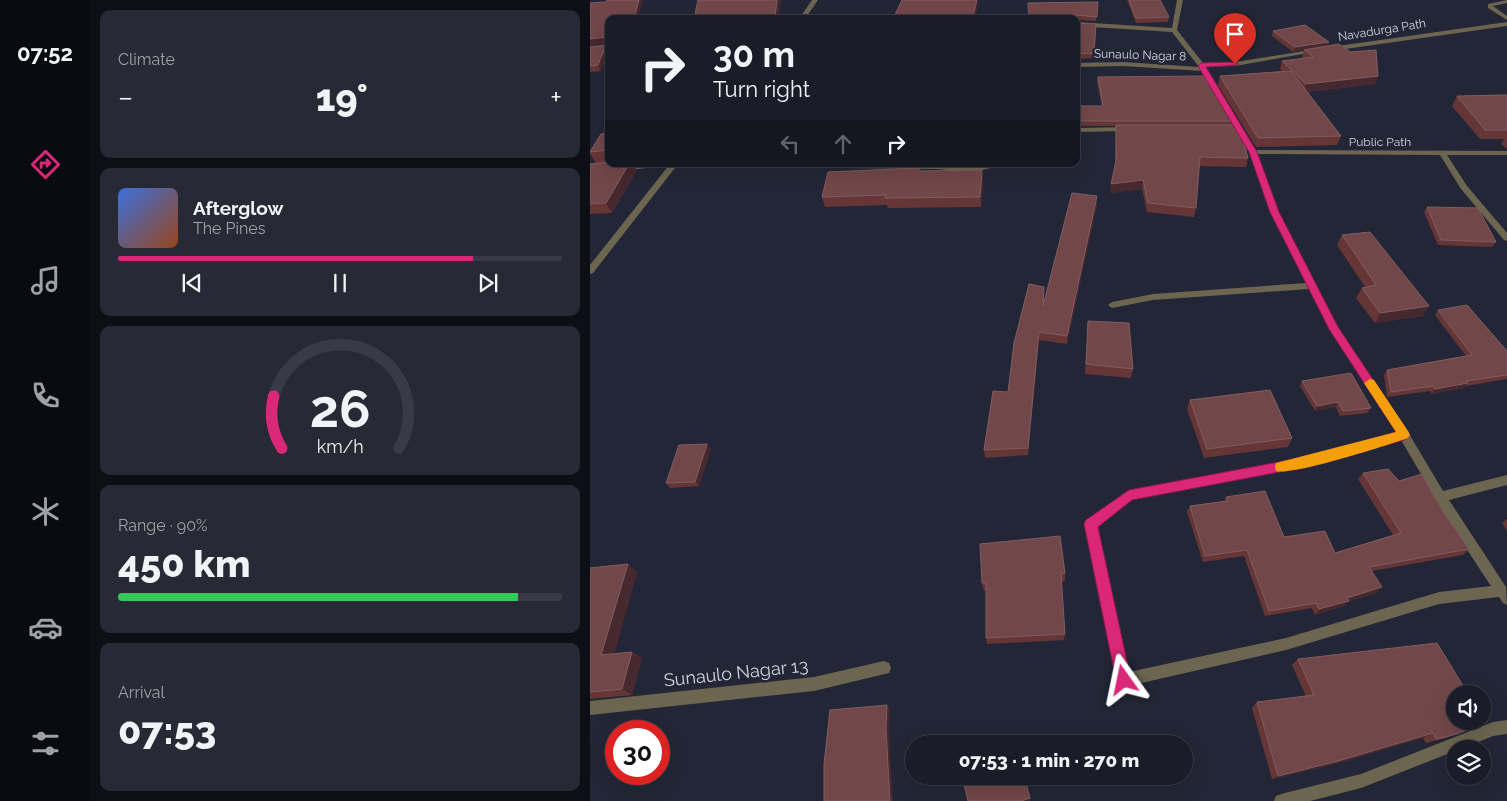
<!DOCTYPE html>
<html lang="en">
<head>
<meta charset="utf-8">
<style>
  :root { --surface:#1a1c28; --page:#272934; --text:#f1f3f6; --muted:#9fa1a8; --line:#383a45; --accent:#db2777 }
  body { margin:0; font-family:Raleway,sans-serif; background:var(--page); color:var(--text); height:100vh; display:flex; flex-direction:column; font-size:19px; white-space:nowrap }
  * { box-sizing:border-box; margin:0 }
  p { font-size:16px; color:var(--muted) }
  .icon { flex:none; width:28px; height:28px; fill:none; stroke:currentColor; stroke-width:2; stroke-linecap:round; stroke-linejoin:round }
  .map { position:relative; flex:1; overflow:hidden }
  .sheet { display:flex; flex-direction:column; gap:10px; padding:10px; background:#0e0f16; width:500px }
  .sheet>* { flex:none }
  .banner { position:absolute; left:15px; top:15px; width:475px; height:152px; border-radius:10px; box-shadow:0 5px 20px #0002,0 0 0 1px var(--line); background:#1a1c28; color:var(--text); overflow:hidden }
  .fabs { position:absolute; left:856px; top:685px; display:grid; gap:10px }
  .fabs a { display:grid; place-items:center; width:45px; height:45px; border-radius:50%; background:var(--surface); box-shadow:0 5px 20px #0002,0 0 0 1px var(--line); font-size:25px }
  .speed { position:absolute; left:15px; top:720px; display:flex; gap:10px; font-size:25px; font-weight:700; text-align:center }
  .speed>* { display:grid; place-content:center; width:65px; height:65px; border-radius:50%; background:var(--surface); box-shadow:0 5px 20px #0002,0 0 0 1px var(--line); line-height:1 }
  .speed .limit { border:8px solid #d22; background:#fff; color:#111 }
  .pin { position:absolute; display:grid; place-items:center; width:42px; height:42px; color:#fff; margin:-51px -21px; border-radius:50% 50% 50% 0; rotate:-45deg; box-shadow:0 0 5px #0007 }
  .pin .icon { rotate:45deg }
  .me { position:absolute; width:55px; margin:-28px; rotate:348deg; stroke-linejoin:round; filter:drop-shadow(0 0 4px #0008) }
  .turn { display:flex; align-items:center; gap:18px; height:105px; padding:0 25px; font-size:22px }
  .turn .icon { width:65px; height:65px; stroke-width:2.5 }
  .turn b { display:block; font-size:35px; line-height:42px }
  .lanes { display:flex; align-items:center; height:48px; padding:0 25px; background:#0003; justify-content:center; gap:25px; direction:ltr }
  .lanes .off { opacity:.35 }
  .big { font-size:38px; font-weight:800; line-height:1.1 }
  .sheet .widget { flex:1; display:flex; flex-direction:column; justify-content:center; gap:8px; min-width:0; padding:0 18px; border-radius:10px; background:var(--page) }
  .sheet .dial { align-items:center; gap:0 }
  .dial svg { height:130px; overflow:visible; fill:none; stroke:var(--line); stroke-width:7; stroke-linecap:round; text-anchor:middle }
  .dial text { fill:var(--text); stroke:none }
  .song { display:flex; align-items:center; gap:15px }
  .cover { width:60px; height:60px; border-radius:8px; background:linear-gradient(135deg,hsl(220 70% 55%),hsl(20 70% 35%)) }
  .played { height:5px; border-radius:2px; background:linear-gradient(90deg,var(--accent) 80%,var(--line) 80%) }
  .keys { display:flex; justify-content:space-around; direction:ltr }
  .heat { display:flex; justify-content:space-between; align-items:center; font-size:28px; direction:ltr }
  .charge { height:8px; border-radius:4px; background:linear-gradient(90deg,#34c759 90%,var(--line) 0) }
  .trip { position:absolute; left:315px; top:735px; width:288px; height:50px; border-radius:25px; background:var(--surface); box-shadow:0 5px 20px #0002,0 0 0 1px var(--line); font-weight:800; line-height:50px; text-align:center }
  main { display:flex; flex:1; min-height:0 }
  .dock { display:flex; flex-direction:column; width:90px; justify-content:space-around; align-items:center; background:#0a0b10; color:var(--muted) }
  .dock .icon { width:35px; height:35px }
  .dock .active { color:var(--accent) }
  .dock b { font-size:22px; color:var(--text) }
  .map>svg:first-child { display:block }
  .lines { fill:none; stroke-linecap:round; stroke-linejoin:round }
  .minor { fill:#6c6650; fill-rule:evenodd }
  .wall { fill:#663637 }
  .shaded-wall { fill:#46282f }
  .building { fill:#724749; stroke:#805d60 }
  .route { fill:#db2777; stroke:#8e194d }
  .slow { fill:#f59e0b }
  .labels { text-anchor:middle; stroke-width:5; stroke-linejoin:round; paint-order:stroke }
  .far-street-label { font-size:12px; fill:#d1d3de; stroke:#232636 }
  .near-street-label { font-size:18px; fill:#d1d3de; stroke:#232636 }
</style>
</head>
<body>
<main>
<nav class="dock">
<b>07:52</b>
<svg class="icon active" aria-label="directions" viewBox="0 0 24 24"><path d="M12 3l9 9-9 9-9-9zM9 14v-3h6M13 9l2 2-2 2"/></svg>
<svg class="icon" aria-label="music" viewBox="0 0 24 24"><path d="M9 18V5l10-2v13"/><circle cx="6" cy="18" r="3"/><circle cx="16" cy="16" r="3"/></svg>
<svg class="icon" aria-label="phone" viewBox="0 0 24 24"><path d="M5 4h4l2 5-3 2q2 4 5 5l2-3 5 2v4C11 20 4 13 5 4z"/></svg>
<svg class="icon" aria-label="climate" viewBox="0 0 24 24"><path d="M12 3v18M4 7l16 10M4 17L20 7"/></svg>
<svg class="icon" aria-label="car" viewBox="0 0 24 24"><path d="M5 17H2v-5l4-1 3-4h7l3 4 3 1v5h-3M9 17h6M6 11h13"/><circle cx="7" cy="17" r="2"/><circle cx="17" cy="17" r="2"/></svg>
<svg class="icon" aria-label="filters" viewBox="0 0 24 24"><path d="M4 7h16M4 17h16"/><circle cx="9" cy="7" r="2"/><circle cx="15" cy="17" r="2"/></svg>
</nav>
<section class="sheet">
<div class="widget"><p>Climate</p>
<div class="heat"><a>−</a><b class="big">19°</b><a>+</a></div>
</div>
<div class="widget">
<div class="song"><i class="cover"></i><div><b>Afterglow</b><p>The Pines</p></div></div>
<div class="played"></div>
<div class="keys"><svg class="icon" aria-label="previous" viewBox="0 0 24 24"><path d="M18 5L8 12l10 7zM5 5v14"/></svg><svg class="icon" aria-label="pause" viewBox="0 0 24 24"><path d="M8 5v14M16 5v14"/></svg><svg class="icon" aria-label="next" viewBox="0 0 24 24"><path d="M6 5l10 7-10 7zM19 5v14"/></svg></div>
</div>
<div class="widget dial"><svg viewBox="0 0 100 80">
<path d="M14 69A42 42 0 1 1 86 69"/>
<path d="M14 69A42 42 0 0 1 9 37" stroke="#db2777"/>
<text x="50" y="56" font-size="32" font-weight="700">26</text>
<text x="50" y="72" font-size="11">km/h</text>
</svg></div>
<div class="widget"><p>Range · 90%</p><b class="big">450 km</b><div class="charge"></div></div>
<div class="widget"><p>Arrival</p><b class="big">07:53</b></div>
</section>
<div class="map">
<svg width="917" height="801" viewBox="0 0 917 801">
  <rect width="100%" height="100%" fill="#232636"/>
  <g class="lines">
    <path class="minor" d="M222 0H228L215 19H209Z
      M587 0H593L587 30 613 63 645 62 727 49 730 51 645 66 615 67 665 150 917 151V155H857L877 186 917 233V241L914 240 871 189 850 155 667 154 688 212 748 328 818 432 853 491 917 475V485L859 500 916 587 917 605 913 603 909 597 849 604 696 650 534 687 529 685 494 524 496 520 539 490 716 457 807 433 741 331 719 289 563 300 522 308 518 305 522 302 563 294 716 283 680 212 659 152 612 71 533 66 486 67V63L533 62 609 67 582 32 486 26V22L582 28ZM811 440 864 530 901 586 849 592 696 638 539 672 506 526 542 499 716 467Z
      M917 0V3L903 6 917 16V20L898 8V4Z
      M917 22V26L741 51 738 49 741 47Z
      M19 45V49L0 51V47Z
      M486 128 538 127 541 129 538 131 486 132Z
      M57 164H77L73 166 31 171 27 169 31 167Z
      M80 164H88L3 273 0 274V265Z
      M88 164 345 165 384 168 404 164H418L384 172 345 169 92 166Z
      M441 164H479L475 166H445Z
      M294 661 299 663 301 668 299 673 224 691 0 715V701L224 677Z
      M917 720V734L903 736 871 749H865V751L771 788 720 801H684L686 796 691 794 771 774 903 722Z"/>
  </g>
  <path class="wall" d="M537 0H570L579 17 578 22 546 23Z
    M508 2 506 21 486 20V19H439Z
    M486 23 506 24 504 58 486 59Z
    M683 31 738 46 788 76 785 84 717 92 751 136 747 145 666 147 628 85 630 76 692 71 690 69 692 61 713 58H712L714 50 703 52 682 36Z
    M0 47 19 51 11 71 0 72Z
    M508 77 616 81 643 121 642 125 657 139 655 146 658 158 656 167 609 166 606 208 604 217 557 212 552 189 520 193 525 164 526 126H488V106H512L507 82Z
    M917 95V149L911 144 914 139H890L862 106 867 96Z
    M19 133V164L47 170 22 213 0 214V164H6L0 153V151Z
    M329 168 330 171 392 170 393 180 391 207 298 208 297 205 235 207 232 197Z
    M507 204 477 344 449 340 438 455 395 458 394 450 418 392 454 287 453 303Z
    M837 207 906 242 902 247 848 245 834 212Z
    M752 235 833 316 785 323 766 298 772 288 775 287 747 245Z
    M848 310 917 351V379L876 386 874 388 842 394 840 391 797 397 794 375 797 370 876 356 845 315Z
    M498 321 543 369 541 378 495 374Z
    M712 381 781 408 777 413 750 416 746 407 725 411 710 386Z
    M600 400 702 438 698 447 614 458 597 409Z
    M117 444 121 449 109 486 80 488 76 483Z
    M773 473 809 481 850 507 879 549 873 555 782 571 786 593 757 602 754 606 725 615 722 608 675 616 654 556 613 562 597 512 600 506 634 501 636 497 694 537 745 553 803 535 768 479Z
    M917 519V531L912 523Z
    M38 564 47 572 24 654 42 652 52 658 42 695 0 699V568Z
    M475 573V581L471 582 475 634 474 640 397 644 396 638V590L394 591 392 583Z
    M708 659 893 723 856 738 836 743 833 738 741 765 682 779 662 708 667 702 716 696 702 665Z"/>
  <path class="shaded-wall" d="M49 0H53L48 19H44Z
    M187 0H191L189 19H186Z
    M387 0 388 6 385 19H382Z
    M16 37 19 43 0 46V39Z
    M739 42 738 46 703 52 705 47Z
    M16 45 19 51 11 71 8 65Z
    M788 76 785 84 714 92 716 84Z
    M39 164H43L47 170 22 213 16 203Z
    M392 170 393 180 391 207 390 197Z
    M553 180 552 189 520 193 521 184Z
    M507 196V204L477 344V336Z
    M839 306 833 316 785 323 790 313Z
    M449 332V340L438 455V448Z
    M878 383 874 388 842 394 845 389Z
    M748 402 746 407 725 411 727 406Z
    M117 444 121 449 109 486 105 482Z
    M38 564 47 572 22 662 11 655Z
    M792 587 786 593 757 602 754 606 725 615 729 609 757 598Z
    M42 652 52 658 42 695 32 689Z
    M297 705 300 709 299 732 303 801H300L296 729Z
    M843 733 833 738 741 765 682 779 688 776Z
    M440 798V801H431Z"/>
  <path class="building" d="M17 0H49L44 19H19V40H18L16 37 0 39V3L16 2Z
    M108 0H187L185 18 172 19H104Z
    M312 0H387L382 19H303Z
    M539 0H570L579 17 546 18Z
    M508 2 507 17 486 15 484 17 485 19H439L438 3Z
    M486 23 506 24 504 53 486 54Z
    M715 25 739 42 705 47 683 31Z
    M749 44 760 52 786 50 788 76 716 84 692 61 724 57 714 50Z
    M16 45 8 65 0 66V47Z
    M701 71 751 136 668 138 630 76Z
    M614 76 616 81H619L643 121H488V106H513L508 77Z
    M917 95V130H895L867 96Z
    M526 125H649L657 139H653L658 158 610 157 606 208 558 203 553 180 521 184 526 161Z
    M19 133V150L0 152 11 134Z
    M19 162V164H39L16 203 0 204V164Z
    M329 168V171L392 170 390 197 295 198 296 195 232 197 238 172Z
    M482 193 507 196 477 336 449 332 438 448 394 450 403 391 418 392 424 343 439 284 454 287 453 306Z
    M837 207 888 208 906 242 851 240Z
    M780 232 839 306 790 313 772 288 786 285 752 235Z
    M877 305 917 351V375L876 381 878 383 845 389 843 386 801 392 797 370 882 355 848 310Z
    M498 321 539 323 543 369 496 364Z
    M761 373 781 408 753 411 748 402 727 406 712 381Z
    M680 390 702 438 617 449 600 400Z
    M117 444 105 482 76 483 89 445Z
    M798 469 809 481 832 474 850 507 879 549 779 567 792 587 757 598 759 601 729 609 726 603 679 611 657 550 615 556 600 506 638 501 636 497 675 491 694 537 735 531 745 553 811 533 773 473Z
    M470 536 475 573 471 574 475 634 396 638V583H392L390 544Z
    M38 564 11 655 42 652 32 689 0 692V568Z
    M847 643 878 694H865V721H892L893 723 867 734 846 739 843 733 748 761 688 776 667 702 724 695 708 659Z
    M297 705 296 729 300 801H234V764L240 710Z
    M372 776H434L440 798 431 801H378Z"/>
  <path class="route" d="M645 62 648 64 647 65 616 67 667 152 689 212 748 327 820 435 818 438 814 440 716 467 542 500 508 527 541 680 539 686 534 688 528 686 526 680 494 524 496 520 539 490 716 457 806 432 739 329 680 212 659 152 608 66 611 63Z"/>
  <path class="slow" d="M780 379 784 380 818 431 820 435 818 438C798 445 702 476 686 471L685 467 686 463 806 432 774 383Z"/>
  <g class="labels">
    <g class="far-street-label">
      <text transform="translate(792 30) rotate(-9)" y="4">Navadurga Path</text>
      <text transform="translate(550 55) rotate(2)" y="4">Sunaulo Nagar 8</text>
      <text x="790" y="146">Public Path</text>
    </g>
    <g class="near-street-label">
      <text transform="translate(146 673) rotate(-6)" y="6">Sunaulo Nagar 13</text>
    </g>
  </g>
</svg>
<div class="fabs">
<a><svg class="icon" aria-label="sound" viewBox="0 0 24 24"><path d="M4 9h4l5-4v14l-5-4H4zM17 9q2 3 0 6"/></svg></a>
<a><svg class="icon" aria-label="layers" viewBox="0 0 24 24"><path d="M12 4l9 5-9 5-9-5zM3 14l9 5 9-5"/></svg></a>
</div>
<div class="speed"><div class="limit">30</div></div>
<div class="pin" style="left:645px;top:64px;background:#d93025"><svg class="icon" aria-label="arrive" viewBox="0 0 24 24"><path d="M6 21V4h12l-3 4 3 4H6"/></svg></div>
<svg class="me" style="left:534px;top:680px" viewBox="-20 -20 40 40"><path d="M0-17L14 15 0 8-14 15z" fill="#db2777" stroke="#fff" stroke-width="4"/></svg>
<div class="trip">07:53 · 1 min · 270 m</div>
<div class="banner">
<div class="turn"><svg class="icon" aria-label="right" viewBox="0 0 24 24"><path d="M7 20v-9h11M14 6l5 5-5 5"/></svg><div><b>30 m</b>Turn right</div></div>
<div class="lanes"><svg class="icon off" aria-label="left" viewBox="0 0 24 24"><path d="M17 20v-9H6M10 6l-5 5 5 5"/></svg><svg class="icon off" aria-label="ahead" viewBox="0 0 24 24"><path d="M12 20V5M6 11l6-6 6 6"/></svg><svg class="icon" aria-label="right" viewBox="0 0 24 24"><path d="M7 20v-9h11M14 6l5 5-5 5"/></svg></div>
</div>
</div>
</main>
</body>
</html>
